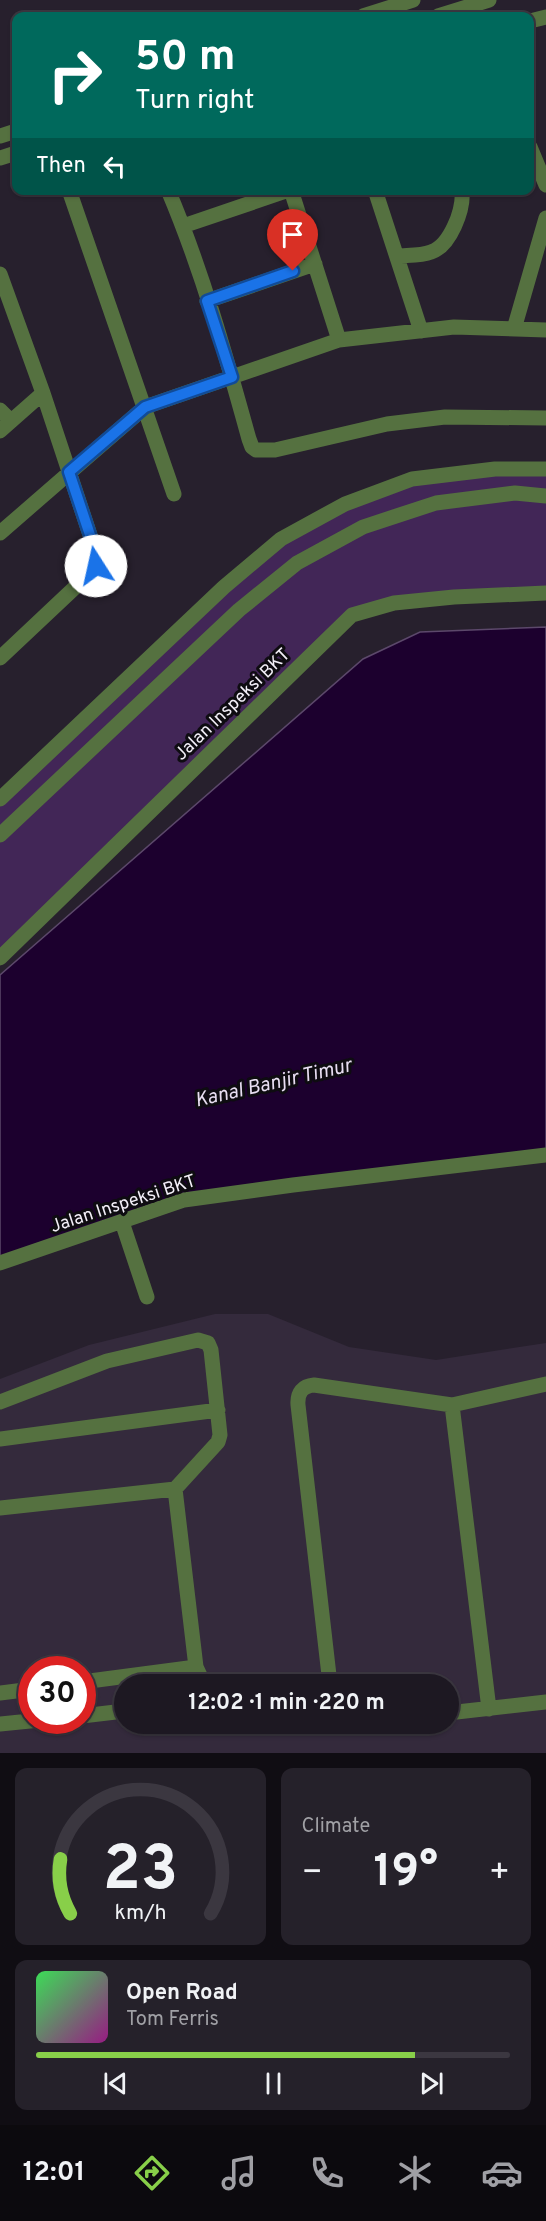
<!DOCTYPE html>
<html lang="en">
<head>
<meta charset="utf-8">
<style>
  :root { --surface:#1d1822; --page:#25212a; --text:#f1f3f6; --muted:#a0a0a5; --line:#3b3740; --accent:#88cf49 }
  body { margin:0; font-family:Overpass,sans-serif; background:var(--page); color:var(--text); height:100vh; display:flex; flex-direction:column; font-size:22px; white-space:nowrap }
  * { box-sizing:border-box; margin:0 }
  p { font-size:20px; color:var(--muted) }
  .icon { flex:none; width:33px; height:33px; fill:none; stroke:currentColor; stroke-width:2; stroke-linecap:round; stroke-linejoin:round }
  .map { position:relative; height:1753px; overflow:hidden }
  .side { display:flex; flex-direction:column; gap:15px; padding:15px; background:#100d13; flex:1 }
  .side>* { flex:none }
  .top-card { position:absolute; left:12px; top:12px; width:522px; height:183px; border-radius:12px; box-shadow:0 2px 4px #0004,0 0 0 2px var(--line); background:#00695c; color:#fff; overflow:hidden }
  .speed { position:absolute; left:18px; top:1656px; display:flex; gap:12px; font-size:30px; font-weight:700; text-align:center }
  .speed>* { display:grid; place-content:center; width:78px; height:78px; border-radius:50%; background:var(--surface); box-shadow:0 2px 4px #0004,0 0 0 2px var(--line); line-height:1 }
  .speed .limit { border:9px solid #d22; background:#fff; color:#111 }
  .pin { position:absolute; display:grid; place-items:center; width:51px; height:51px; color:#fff; margin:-62px -26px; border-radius:50% 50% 50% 0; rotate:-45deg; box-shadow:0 0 6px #0007 }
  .pin .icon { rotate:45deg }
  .me { position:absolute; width:66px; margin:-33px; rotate:350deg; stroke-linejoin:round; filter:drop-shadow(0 0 4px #0008) }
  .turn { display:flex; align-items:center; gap:21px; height:126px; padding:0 24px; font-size:27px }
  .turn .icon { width:78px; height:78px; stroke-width:2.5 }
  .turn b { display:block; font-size:42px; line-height:51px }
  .then { display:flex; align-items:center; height:57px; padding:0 24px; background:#0003; gap:12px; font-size:22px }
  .big { font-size:45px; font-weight:700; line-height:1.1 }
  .side .tile { flex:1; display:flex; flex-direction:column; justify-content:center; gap:9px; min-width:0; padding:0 21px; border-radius:12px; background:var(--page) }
  .side .dial { align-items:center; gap:0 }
  .dial svg { height:156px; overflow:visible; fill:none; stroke:var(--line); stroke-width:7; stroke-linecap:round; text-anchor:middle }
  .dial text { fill:var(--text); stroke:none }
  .song { display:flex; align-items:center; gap:18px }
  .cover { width:72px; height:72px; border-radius:9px; background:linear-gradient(135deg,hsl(130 70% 55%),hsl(310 70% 35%)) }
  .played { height:6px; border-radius:3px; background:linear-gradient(90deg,var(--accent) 80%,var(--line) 80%) }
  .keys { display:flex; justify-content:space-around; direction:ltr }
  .heat { display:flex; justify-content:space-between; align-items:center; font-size:33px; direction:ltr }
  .side .tiles { flex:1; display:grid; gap:15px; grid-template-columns:1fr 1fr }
  .tile:last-child { grid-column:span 2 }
  .trip { position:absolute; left:114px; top:1674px; width:345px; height:60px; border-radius:30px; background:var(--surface); box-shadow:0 2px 4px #0004,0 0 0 2px var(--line); font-weight:700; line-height:60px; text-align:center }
  .tab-bar { display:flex; height:96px; justify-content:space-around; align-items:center; background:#0c0a0e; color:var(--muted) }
  .tab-bar .icon { width:42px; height:42px }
  .tab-bar .current { color:var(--accent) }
  .tab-bar b { font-size:27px; color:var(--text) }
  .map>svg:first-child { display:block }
  .built { fill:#342a3c; fill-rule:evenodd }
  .green { fill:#422657 }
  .water { fill:#1c002e; stroke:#5c486b; stroke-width:1.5 }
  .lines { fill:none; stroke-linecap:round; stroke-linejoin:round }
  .minor { stroke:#557140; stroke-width:15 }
  .route-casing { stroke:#114b97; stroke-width:15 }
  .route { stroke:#1a73e8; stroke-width:10 }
  .labels { text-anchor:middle; stroke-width:6; stroke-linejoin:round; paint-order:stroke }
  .street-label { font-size:18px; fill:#f3eff8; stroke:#0e0c11 }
  .water-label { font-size:20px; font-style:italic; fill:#e8def2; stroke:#0e0c11 }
</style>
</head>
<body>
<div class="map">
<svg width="546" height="1753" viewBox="0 0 546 1753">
  <rect width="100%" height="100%" fill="#27202d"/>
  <path class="built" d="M215 1314H268L349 1347 436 1360 546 1343V1753H0V1379L89 1345ZM32 1670H82V1720H32ZM124 1684H448V1724H124Z"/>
  <path class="green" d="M546 469V593L352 615 0 958V799L281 539 412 479Z"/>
  <path class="water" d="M546 627V1149L196 1193 0 1258V975L363 659 420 632Z"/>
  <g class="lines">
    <path class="minor" d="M363 16 413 0
      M438 16 489 0
      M530 21 546 17
      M0 136 16 131
      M530 147 546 185
      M0 158 16 153
      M69 190 174 494
      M168 190C202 270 226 356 249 439L252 447 256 450H275L387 424 445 417 546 418
      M291 190 339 340
      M375 190 421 331
      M183 226 289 190
      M397 256C407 255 421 256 431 252 450 246 464 210 462 190
      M0 274 43 393 96 553V566L85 578 0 658
      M207 301 315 264
      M514 329 546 218
      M0 410 11 421
      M0 431 43 393
      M0 533 145 407 339 340 454 327 546 330
      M0 799 224 587 281 539 345 504 412 479 495 469H546
      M0 835 239 610 297 563 363 527 436 503 515 493 546 496
      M0 958 352 615 394 603 454 597 546 593
      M122 1222 147 1297
      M0 1263 184 1200 293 1185 546 1155
      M0 1402 107 1361 198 1340 208 1343 211 1350 220 1435 218 1442 175 1489
      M452 1405 489 1709
      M0 1439 218 1410
      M0 1508 175 1489 196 1667 82 1682
      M196 1667 204 1684
      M330 1684 298 1405C297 1392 303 1386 314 1385L452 1405 546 1384
      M0 1693 32 1689
      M448 1713 546 1702
      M82 1716 124 1711
      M0 1724 40 1720"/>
  </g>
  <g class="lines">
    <defs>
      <path id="route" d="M96 566V553L69 472 145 407 232 377 207 301 293 271"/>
    </defs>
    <use href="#route" class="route-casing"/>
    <use href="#route" class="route"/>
  </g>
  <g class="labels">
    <g class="street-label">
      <text transform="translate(232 704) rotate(-44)" y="6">Jalan Inspeksi BKT</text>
      <text transform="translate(123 1203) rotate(-18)" y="6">Jalan Inspeksi BKT</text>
    </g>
    <g class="water-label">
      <text transform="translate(273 1082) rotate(-13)" y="7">Kanal Banjir Timur</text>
    </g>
  </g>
</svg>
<div class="speed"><div class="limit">30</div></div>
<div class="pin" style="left:293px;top:271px;background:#d93025"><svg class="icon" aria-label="arrive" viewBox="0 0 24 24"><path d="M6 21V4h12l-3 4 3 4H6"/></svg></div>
<svg class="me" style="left:96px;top:566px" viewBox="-20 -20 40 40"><circle r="19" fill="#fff"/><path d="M0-13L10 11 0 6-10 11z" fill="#1a73e8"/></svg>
<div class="trip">12:02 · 1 min · 220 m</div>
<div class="top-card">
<div class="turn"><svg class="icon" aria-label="right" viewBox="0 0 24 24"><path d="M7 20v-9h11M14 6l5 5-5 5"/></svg><div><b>50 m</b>Turn right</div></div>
<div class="then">Then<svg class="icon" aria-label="left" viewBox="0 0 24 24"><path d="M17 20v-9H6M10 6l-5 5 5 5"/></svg></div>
</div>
</div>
<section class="side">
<div class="tiles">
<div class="tile dial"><svg viewBox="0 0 100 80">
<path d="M14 69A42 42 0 1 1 86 69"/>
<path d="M14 69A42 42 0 0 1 9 41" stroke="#88cf49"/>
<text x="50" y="56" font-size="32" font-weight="700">23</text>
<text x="50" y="72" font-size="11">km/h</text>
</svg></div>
<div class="tile"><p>Climate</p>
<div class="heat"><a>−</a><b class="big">19°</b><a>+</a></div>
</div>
<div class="tile">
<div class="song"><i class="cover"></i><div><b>Open Road</b><p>Tom Ferris</p></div></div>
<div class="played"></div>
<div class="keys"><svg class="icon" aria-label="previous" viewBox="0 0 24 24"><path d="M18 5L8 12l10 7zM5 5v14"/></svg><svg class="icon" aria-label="pause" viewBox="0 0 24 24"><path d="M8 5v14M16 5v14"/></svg><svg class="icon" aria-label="next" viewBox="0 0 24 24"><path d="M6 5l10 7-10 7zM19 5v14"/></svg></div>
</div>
</div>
</section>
<nav class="tab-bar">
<b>12:01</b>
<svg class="icon current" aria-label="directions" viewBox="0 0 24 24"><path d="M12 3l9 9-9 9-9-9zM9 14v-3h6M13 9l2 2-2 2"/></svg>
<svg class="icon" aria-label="music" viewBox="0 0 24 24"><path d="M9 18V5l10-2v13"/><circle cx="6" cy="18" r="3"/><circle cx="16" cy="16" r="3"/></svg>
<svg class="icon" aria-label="phone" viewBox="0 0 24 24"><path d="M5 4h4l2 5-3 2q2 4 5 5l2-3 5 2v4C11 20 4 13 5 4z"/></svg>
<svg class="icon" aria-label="climate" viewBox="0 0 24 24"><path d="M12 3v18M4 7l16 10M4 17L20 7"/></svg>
<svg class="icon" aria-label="car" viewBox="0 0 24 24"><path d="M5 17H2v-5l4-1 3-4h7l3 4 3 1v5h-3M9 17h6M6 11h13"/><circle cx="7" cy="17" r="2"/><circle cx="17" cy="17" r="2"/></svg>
</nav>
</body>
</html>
